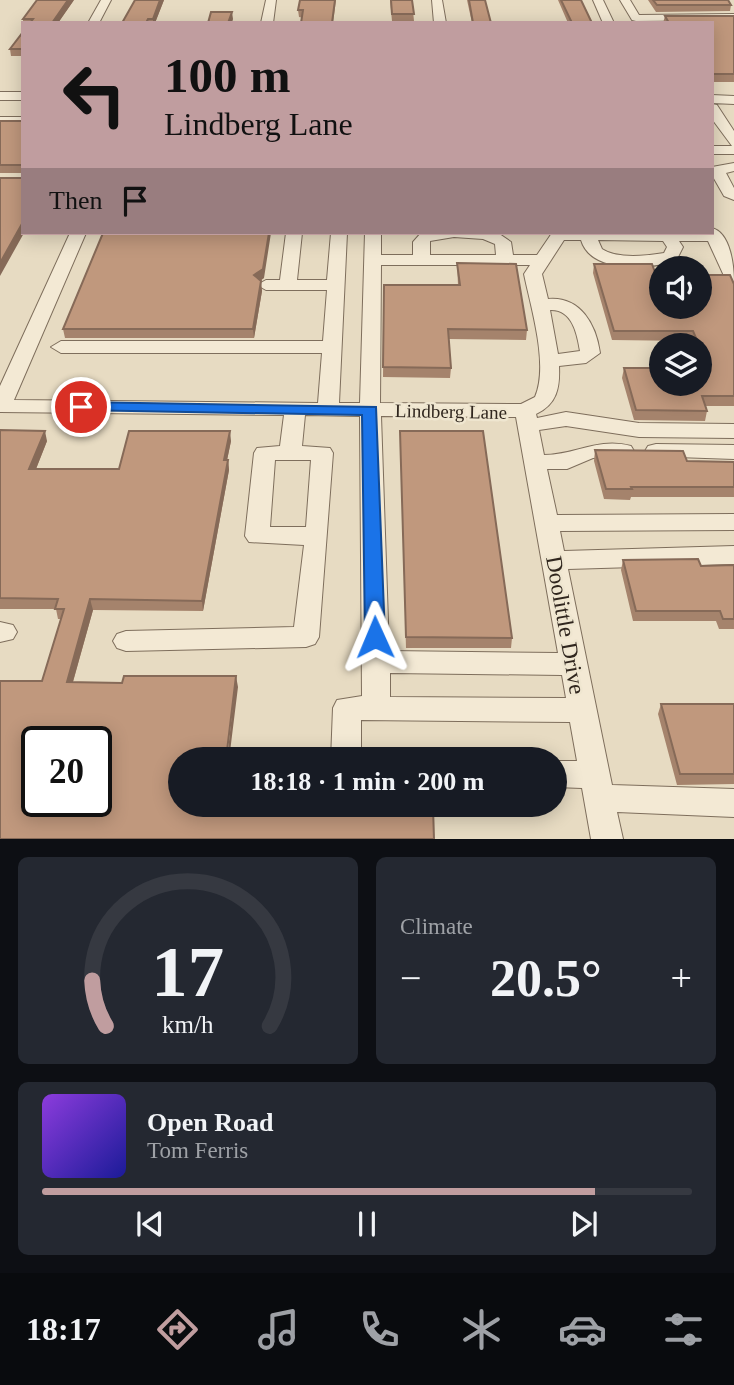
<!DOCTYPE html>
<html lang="en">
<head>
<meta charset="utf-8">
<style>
  :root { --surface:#171b24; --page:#242831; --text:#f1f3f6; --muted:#9ea1a6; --line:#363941; --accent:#c09d9f }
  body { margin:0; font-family:Georgia,serif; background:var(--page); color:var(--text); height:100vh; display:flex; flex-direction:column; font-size:26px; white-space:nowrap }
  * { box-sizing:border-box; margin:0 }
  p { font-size:23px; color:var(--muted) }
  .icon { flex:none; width:38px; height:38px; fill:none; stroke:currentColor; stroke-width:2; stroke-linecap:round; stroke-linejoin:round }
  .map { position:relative; height:839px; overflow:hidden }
  .panel { display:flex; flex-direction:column; gap:18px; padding:18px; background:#0d0f14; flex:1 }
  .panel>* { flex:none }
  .hud { position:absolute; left:21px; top:21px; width:693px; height:214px; border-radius:0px; box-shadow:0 4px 18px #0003; background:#c09d9f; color:#111; overflow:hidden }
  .tools { position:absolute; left:649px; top:256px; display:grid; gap:14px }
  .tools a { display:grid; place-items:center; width:63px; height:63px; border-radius:50%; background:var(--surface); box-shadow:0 4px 18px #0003; font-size:35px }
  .speed { position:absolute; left:21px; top:726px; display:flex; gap:14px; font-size:35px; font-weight:700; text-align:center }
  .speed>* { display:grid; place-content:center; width:91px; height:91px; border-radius:50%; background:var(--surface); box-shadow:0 4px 18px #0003; line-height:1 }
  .speed .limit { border:4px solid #111; border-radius:10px; background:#fff; color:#111 }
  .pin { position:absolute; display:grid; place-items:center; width:60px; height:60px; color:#fff; margin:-30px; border:4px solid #fff; border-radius:50%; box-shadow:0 2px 7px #0007 }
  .me { position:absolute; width:77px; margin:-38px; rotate:359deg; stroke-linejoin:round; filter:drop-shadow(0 0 5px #0008) }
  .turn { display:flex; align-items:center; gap:24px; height:147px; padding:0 28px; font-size:32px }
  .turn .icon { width:91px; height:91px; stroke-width:2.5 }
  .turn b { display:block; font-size:49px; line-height:60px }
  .then { display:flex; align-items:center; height:66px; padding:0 28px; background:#0003; gap:14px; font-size:26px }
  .big { font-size:52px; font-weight:800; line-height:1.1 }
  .panel .tile { flex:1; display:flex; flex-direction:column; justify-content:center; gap:10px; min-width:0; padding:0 24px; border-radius:10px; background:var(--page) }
  .panel .dial { align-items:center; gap:0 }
  .dial svg { height:182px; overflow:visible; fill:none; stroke:var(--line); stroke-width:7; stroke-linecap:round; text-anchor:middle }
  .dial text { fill:var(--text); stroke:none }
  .song { display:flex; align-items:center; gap:21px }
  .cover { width:84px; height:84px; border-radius:10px; background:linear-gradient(135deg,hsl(270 70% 55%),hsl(240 70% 35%)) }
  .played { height:7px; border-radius:4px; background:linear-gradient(90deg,var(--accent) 85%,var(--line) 85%) }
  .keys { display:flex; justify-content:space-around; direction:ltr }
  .heat { display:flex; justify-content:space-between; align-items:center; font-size:38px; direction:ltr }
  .panel .tiles { flex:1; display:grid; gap:18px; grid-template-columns:1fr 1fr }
  .tile:last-child { grid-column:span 2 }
  .trip { position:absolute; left:168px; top:747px; width:399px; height:70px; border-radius:35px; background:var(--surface); box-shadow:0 4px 18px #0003; font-weight:800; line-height:70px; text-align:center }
  .tab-bar { display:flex; height:112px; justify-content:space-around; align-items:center; background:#090b0e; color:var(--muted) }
  .tab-bar .icon { width:49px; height:49px }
  .tab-bar .selected { color:var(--accent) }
  .tab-bar b { font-size:32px; color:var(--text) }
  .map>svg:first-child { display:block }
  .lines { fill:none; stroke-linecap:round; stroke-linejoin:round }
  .minor-casing { stroke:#7e6e5c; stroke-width:2 }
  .minor { fill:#f3e9d4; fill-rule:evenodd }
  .wall { fill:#a5836c }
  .shaded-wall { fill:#866a58 }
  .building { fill:#c0987d; stroke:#866a58; stroke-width:2; fill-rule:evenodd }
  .route { fill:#1a73e8; stroke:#114b97; stroke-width:2 }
  .labels { text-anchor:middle; stroke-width:5; stroke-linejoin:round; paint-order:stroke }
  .street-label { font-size:19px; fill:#30261e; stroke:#efe6d0 }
  .near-street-label { font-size:23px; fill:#30261e; stroke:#efe6d0 }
</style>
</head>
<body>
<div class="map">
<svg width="734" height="839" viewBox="0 0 734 839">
  <rect width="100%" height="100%" fill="#e7dbc2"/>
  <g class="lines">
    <defs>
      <path id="minor" d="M101 0H111L99 23H88Z
        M266 0H276L273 23H261Z
        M432 0H442L446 23H434Z
        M593 0H603L614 23H603Z
        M620 0H630L639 15 734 14V20L636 21 632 20Z
        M0 92H23V100H0Z
        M712 95 734 96V104L712 103Z
        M712 104 717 105 734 131V154H712V146H732L712 119Z
        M0 117H23V125H0Z
        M734 163V171L726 173 734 188V200L724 196 712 175V167Z
        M712 228C731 233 734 267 734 283L725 278 708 241H679L683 247 676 261C649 269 591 274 581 240H564L542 274 548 299C580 296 596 324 600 353L586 363 559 366C560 388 557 404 536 414L537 418 566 412 639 423 734 424V438L639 437 566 426 539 430 544 455C575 455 598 437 631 446L634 451 631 456 593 458 567 469H547L557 515 734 514V530L560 531 564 551 734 546V564L568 569 612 785 734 789V817L617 812 623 839H591L582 788 555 787V761H577L570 722 361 720V760H331L333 708 337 700 362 696 360 416 305 415 302 446 330 448 333 453 319 637 315 644 306 647 126 651 117 648 113 641 117 634 126 631 294 627 304 545 249 542 245 536 254 453 257 448 280 446 284 415 0 412V386L70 233H86L14 400 318 403 322 353H61L51 347 61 341H323L327 290H266L257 285 266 280H280L286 233H302L297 280H327L331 233H347L339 403H360L365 233H381V255H413V242L421 233H498L511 242 513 255H537L552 233H712ZM454 237 483 239 495 244 496 255H430V241ZM598 240 663 241 667 247 664 253C646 256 617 259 602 249ZM381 265H530L524 274C531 308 549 365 535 397L521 404 380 403ZM550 310C572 309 577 333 580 351L558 354ZM381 416 516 417 558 653 389 651ZM275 460H311L306 527H270ZM390 673 562 675 566 698 390 697Z
        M656 444 734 445V459L648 456 645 451 648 446Z
        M0 622 13 625 17 632 13 639 0 642Z"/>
    </defs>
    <use href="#minor" class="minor-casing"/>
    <use href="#minor" class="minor"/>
  </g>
  <path class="wall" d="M74 0 58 23H23V19Z
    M135 0H164L155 23H122Z
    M300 0H336L333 23 299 17 298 10Z
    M390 0H412L414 21H392Z
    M467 0H485L491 23H472Z
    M558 0H581L592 23H568Z
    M648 0H728L731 5 730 11 656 12Z
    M665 16H734V82H712V23H663Z
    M23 32V56H11L10 49Z
    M0 121H23V173H0Z
    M457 263 527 330 526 340 449 339 451 368 450 378 383 377 384 285H458Z
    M594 264 656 275 734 284V406H706L707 411 705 421 634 420 622 378 624 368H702L700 364V345H692L691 341 612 340 593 273Z
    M264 278 260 281 262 291 254 338H65L63 329Z
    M0 430 47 441 36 469H119L231 441 227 460H228L229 470 203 611 93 610 73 682 238 687 0 839 42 681 61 619H58L56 609H0Z
    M400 431 512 638 511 648H406Z
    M595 450 687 461 734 462V497H631L630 500 604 499 594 461Z
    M623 560 701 566 734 565V629H719L716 621H633L621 570Z
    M661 704H734V784L677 785 658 714Z"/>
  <path class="shaded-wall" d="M68 0H74L58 23H52Z
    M160 0H164L155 23H153V19Z
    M232 12 233 19 232 23H228Z
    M23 222V233H24L0 276V263Z
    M269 233H271L264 278 255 284 254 275Z
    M261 281 262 291 254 338 253 329Z
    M45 431 47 441 32 479 29 469Z
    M230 431 231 441 225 470 224 460Z
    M228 460 229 470 203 611 202 601Z
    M90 599 93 610 70 692 67 682Z
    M236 676 238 687 229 760H227Z"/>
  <path class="building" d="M37 0H68L52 23H30L33 19H23Z
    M135 0H160L153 19H148L146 23H122Z
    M300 0H335L332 23H301L303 10H298Z
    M391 0H412L414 14H392Z
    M469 0H485L491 23H473Z
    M561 0H581L592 23H572Z
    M653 0H728L731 5H657Z
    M211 12H232L228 23H208Z
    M665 16H734V74H712V23H669Z
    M23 32V49H10Z
    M0 121H23V165H0Z
    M0 178H23V222L0 263Z
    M103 233H269L263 269 254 275 261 281 253 329H63Z
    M457 263 516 264 527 330 448 329 451 368 383 367 384 285H460Z
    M594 264H652L656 275H662V306H700V275H730L734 284V396H702L707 411 636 410 624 368H662V383H700V368H708L700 348V345H699L693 331H614Z
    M0 430 45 431 29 469H119L129 431H230L224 460H228L202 601 90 599 67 682 122 683 124 676H236L226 759 266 760H180V805L433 807 434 839H0V681H42L64 609H55L58 599 0 598ZM37 742H96V802H37Z
    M400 431H483L512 638 406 637Z
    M595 450 683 451 687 461 734 462V487H631L632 489H606Z
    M698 559 701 566 734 565V619H723L720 611H636L623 560Z
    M661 704H734V774H680Z"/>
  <path class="route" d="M81 402 376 407 385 637 382 643H368L365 637 362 415 76 410 73 407Z"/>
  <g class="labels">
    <g class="street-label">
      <text transform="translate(451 411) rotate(1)" y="7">Lindberg Lane</text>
    </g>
    <g class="near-street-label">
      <text transform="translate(566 625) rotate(80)" y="8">Doolittle Drive</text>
    </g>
  </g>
</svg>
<div class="tools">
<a><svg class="icon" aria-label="sound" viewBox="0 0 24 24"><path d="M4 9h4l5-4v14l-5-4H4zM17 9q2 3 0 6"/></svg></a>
<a><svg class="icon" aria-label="layers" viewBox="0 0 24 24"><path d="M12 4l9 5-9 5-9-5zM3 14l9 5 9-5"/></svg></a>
</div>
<div class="speed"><div class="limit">20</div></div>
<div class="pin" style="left:81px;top:407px;background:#d93025"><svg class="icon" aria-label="arrive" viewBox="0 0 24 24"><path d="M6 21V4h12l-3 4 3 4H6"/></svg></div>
<svg class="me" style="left:375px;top:637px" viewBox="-20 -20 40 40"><path d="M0-17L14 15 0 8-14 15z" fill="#1a73e8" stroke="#fff" stroke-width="4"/></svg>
<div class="trip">18:18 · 1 min · 200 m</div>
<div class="hud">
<div class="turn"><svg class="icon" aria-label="left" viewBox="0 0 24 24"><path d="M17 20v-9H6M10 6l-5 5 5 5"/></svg><div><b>100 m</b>Lindberg Lane</div></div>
<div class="then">Then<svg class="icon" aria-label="arrive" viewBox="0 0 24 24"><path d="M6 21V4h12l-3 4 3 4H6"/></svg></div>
</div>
</div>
<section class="panel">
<div class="tiles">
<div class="tile dial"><svg viewBox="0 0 100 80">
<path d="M14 69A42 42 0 1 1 86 69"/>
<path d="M14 69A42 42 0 0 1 8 49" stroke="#c09d9f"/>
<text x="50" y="56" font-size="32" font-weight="700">17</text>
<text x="50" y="72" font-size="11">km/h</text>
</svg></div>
<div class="tile"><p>Climate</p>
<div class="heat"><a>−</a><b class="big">20.5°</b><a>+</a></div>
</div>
<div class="tile">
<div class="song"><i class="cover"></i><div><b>Open Road</b><p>Tom Ferris</p></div></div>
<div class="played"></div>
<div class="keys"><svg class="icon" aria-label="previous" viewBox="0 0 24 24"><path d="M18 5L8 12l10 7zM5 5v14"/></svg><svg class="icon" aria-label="pause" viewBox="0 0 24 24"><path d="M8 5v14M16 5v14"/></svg><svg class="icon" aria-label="next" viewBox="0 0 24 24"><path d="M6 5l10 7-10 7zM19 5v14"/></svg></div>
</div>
</div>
</section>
<nav class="tab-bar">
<b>18:17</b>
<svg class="icon selected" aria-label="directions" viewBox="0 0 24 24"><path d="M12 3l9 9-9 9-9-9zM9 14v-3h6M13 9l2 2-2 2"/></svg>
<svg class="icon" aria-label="music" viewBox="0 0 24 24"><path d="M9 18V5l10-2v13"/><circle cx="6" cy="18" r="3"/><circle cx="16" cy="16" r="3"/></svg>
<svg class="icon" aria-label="phone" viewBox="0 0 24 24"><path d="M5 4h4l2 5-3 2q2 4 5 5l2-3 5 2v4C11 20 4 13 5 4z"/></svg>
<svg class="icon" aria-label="climate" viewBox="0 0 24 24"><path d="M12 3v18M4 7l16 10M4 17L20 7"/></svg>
<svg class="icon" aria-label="car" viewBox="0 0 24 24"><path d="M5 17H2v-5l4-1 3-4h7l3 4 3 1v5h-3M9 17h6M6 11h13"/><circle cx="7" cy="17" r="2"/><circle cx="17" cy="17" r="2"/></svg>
<svg class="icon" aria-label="filters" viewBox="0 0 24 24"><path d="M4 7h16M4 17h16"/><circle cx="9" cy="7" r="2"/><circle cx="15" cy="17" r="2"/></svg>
</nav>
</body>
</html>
